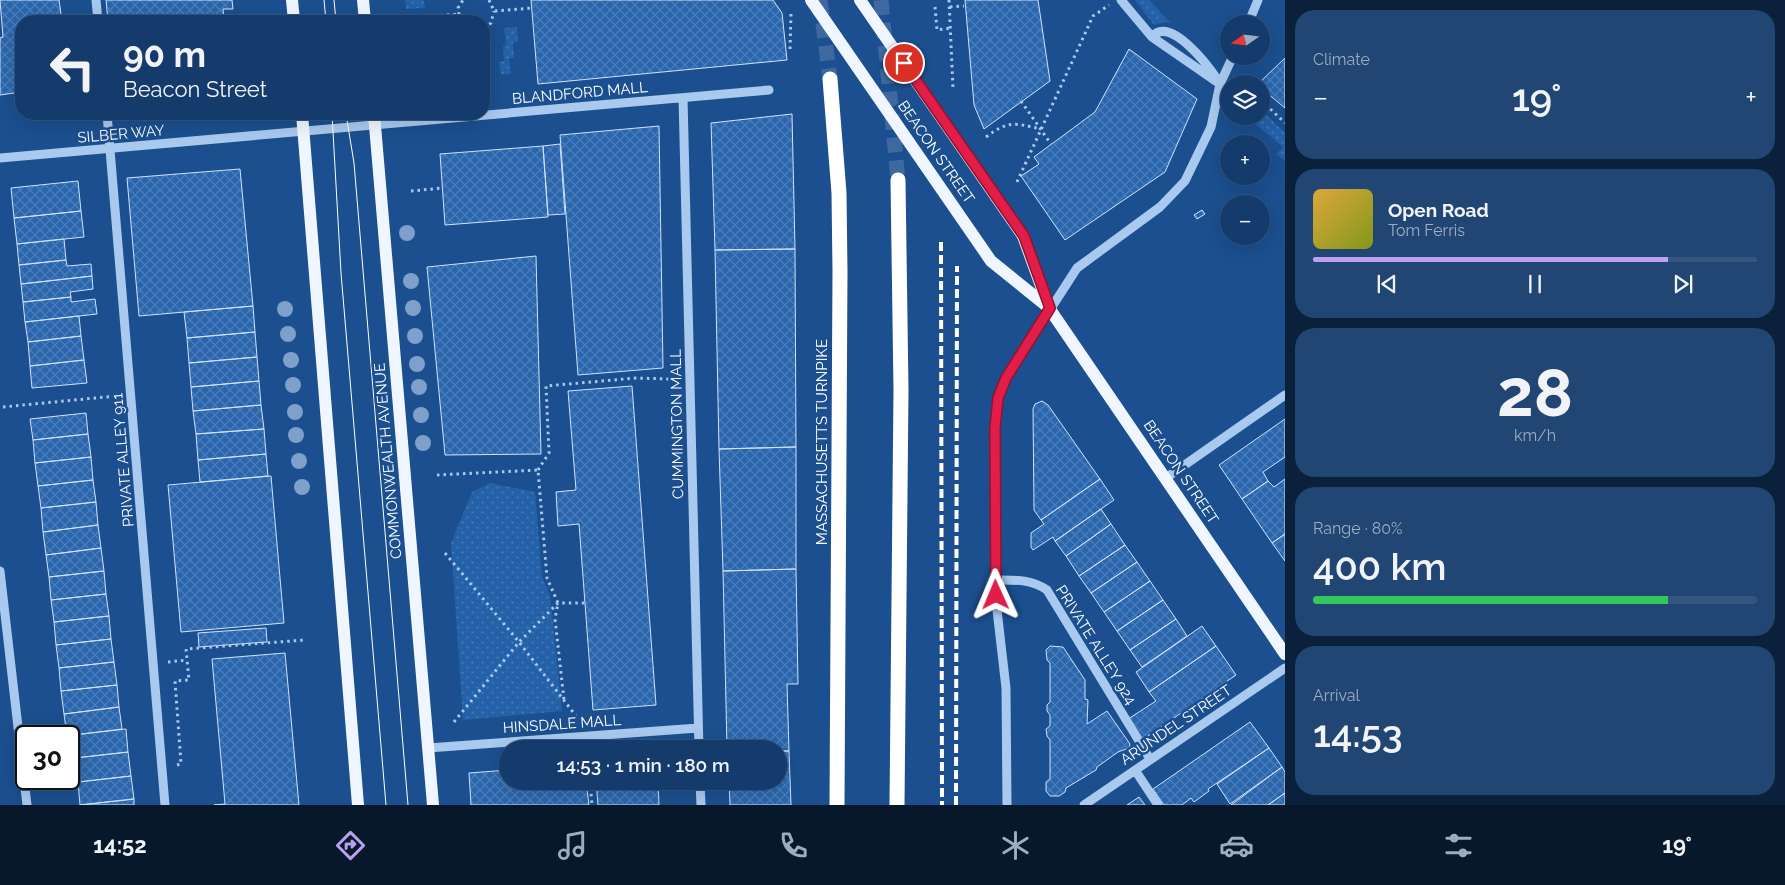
<!DOCTYPE html>
<html lang="en">
<head>
<meta charset="utf-8">
<style>
  :root { --surface:#143b6b; --page:#214673; --text:#f1f3f6; --muted:#9dadc1; --line:#33557e; --accent:#bca0f2 }
  body { margin:0; font-family:Raleway,sans-serif; background:var(--page); color:var(--text); height:100vh; display:flex; flex-direction:column; font-size:19px; white-space:nowrap }
  * { box-sizing:border-box; margin:0 }
  p { font-size:16px; color:var(--muted) }
  .icon { flex:none; width:28px; height:28px; fill:none; stroke:currentColor; stroke-width:2; stroke-linecap:round; stroke-linejoin:round }
  .map { position:relative; flex:1; overflow:hidden }
  .side { display:flex; flex-direction:column; gap:10px; padding:10px; background:#0b203b; width:500px }
  .side>* { flex:none }
  .top-card { position:absolute; left:15px; top:15px; width:475px; height:105px; border-radius:20px; box-shadow:0 5px 20px #0002,0 0 0 1px var(--line); background:#143b6b; color:var(--text); overflow:hidden }
  .needle { width:32px; rotate:256deg }
  .fabs { position:absolute; left:1220px; top:15px; display:grid; gap:10px }
  .fabs a { display:grid; place-items:center; width:50px; height:50px; border-radius:50%; background:var(--surface); box-shadow:0 5px 20px #0002,0 0 0 1px var(--line); font-size:25px }
  .speed { position:absolute; left:15px; top:725px; display:flex; gap:10px; font-size:25px; font-weight:700; text-align:center }
  .speed>* { display:grid; place-content:center; width:65px; height:65px; border-radius:50%; background:var(--surface); box-shadow:0 5px 20px #0002,0 0 0 1px var(--line); line-height:1 }
  .speed .limit { border:2px solid #111; border-radius:8px; background:#fff; color:#111 }
  .pin { position:absolute; display:grid; place-items:center; width:42px; height:42px; color:#fff; margin:-21px; border:2px solid #fff; border-radius:50%; box-shadow:0 1px 5px #0007 }
  .me { position:absolute; width:55px; margin:-28px; rotate:359deg; stroke-linejoin:round; filter:drop-shadow(0 0 4px #0008) }
  .turn { display:flex; align-items:center; gap:18px; height:105px; padding:0 25px; font-size:22px }
  .turn .icon { width:65px; height:65px; stroke-width:2.5 }
  .turn b { display:block; font-size:35px; line-height:42px }
  .big { font-size:38px; font-weight:600; line-height:1.1 }
  .side .card { flex:1; display:flex; flex-direction:column; justify-content:center; gap:8px; min-width:0; padding:0 18px; border-radius:20px; background:var(--page) }
  .side .dial { align-items:center; gap:0 }
  .dial b { font-size:65px; line-height:1 }
  .song { display:flex; align-items:center; gap:15px }
  .cover { width:60px; height:60px; border-radius:8px; background:linear-gradient(135deg,hsl(40 70% 55%),hsl(70 70% 35%)) }
  .played { height:5px; border-radius:2px; background:linear-gradient(90deg,var(--accent) 80%,var(--line) 80%) }
  .keys { display:flex; justify-content:space-around; direction:ltr }
  .heat { display:flex; justify-content:space-between; align-items:center; font-size:28px; direction:ltr }
  .charge { height:8px; border-radius:4px; background:linear-gradient(90deg,#34c759 80%,var(--line) 0) }
  .trip { position:absolute; left:499px; top:740px; width:288px; height:50px; border-radius:25px; background:var(--surface); box-shadow:0 5px 20px #0002,0 0 0 1px var(--line); font-weight:600; line-height:50px; text-align:center }
  .tab-bar { display:flex; height:80px; justify-content:space-around; align-items:center; background:#08182b; color:var(--muted) }
  .tab-bar .icon { width:35px; height:35px }
  .tab-bar .active { color:var(--accent) }
  .tab-bar b { font-size:22px; color:var(--text) }
  main { display:flex; flex:1; min-height:0 }
  .map>svg:first-child { display:block }
  .grass { fill:url(#grass-dots) }
  .building { fill:url(#building-cross-hatch); stroke:#cfe3fa }
  .lines { fill:none; stroke-linecap:round; stroke-linejoin:round }
  .highway-tunnel { stroke:#3d69a0; stroke-width:15; stroke-dasharray:15 8; stroke-linecap:butt }
  .path { stroke:#a9c9ee; stroke-width:3; stroke-dasharray:2.5 4; stroke-linecap:butt }
  .minor { stroke:#a9c9ee; stroke-width:9 }
  .major { stroke:#f0f6ff; stroke-width:12 }
  .highway { stroke:#fff; stroke-width:15 }
  .tram { stroke:#fff; stroke-width:1 }
  .rail { stroke:#fff; stroke-width:4; stroke-dasharray:9 4; stroke-linecap:butt }
  .tree { fill:#7ea0ca }
  .route-casing { stroke:#92132f; stroke-width:12 }
  .route { stroke:#e11d48; stroke-width:9 }
  .labels { text-anchor:middle; stroke-width:5; stroke-linejoin:round; paint-order:stroke }
  .street-label { font-size:15px; fill:#fff; stroke:#1b4f8f }
</style>
</head>
<body>
<main>
<div class="map">
<svg width="1285" height="805" viewBox="0 0 1285 805">
  <defs>
    <pattern id="grass-dots" width="8" height="8" patternUnits="userSpaceOnUse" patternTransform="scale(1.25)"><rect width="8" height="8" fill="#2461a8"/><path d="M2 2h.1M6 6h.1" fill="none" stroke="#4579b5" stroke-width="1.8" stroke-linecap="round"/></pattern>
    <pattern id="building-cross-hatch" width="8" height="8" patternUnits="userSpaceOnUse" patternTransform="scale(1.25)"><rect width="8" height="8" fill="#2a66ad"/><path d="M0 0l8 8M0 8l8-8" fill="none" stroke="#4a7db9"/></pattern>
  </defs>
  <rect width="100%" height="100%" fill="#1b4f8f"/>
  <path class="grass" d="M405 0H424L425 8 406 9Z
    M1135 0H1149L1171 23 1164 22 1154 25Z
    M517 27 518 42H513L514 58H509L511 74 501 75 499 62 504 61 503 46 506 45 504 28Z
    M1261 109 1285 133V161L1276 154 1283 147 1246 116H1261Z
    M490 483 535 492 542 577 550 595 562 711 463 720 451 543 472 492Z"/>
  <path class="building" d="M0 0H59L62 21H21V92L0 95V38L3 37Z
    M106 0H232L233 9H223L224 21H108Z
    M531 0H773L782 13 787 60 538 84Z
    M965 0H1038L1050 81 984 129 974 105Z
    M1129 49 1197 99 1165 172 1065 240 1021 176 1039 164 1034 157 1095 112Z
    M1285 58V108L1261 88V84H1258Z
    M792 114 795 249 715 250 711 123Z
    M659 126 663 368 578 375 560 135Z
    M560 144 565 214 548 215 543 146Z
    M543 146 548 217 445 225 440 154Z
    M240 169 253 306 139 316 127 178Z
    M78 181 81 211 14 218 11 188Z
    M1202 210 1205 214 1197 219 1194 215Z
    M81 211 84 237 17 244 14 218Z
    M64 239 66 260 19 265 17 244Z
    M795 249 796 447 719 449 715 250Z
    M536 256 541 454 445 455 427 267Z
    M66 260 67 266 91 264 92 276 21 284 19 265Z
    M92 276 93 289 70 292 71 297 23 302 21 284Z
    M71 297V302L95 299 97 314 25 322 23 302Z
    M253 306 255 332 187 338 184 312Z
    M79 316 81 336 28 342 25 322Z
    M255 332 257 357 189 363 187 338Z
    M81 336 84 360 30 366 28 342Z
    M257 357 259 381 191 387 189 363Z
    M84 360 87 383 32 388 30 366Z
    M259 381 261 405 193 411 191 387Z
    M632 386 656 705 593 710 579 524 558 526 556 492 576 490 568 391Z
    M1042 401 1048 405 1100 479 1041 520 1034 510 1033 409 1035 404Z
    M261 405 264 429 196 434 193 411Z
    M86 413 88 434 33 440 30 419Z
    M1285 419V457L1263 472 1268 481 1242 499 1219 465Z
    M264 429 266 454 198 460 196 434Z
    M88 434 91 457 35 463 33 440Z
    M796 447V569L723 571 719 449Z
    M266 454 268 476 200 482 198 460Z
    M91 457 93 480 38 486 35 463Z
    M271 476 284 623 181 632 168 485Z
    M1100 479 1114 500 1055 541 1053 537 1033 550 1031 547V533L1044 524 1041 520Z
    M1285 479V534L1272 543 1242 499 1268 481 1274 487Z
    M93 480 96 502 41 508 38 486Z
    M96 502 98 525 43 532 41 508Z
    M1101 509 1111 524 1066 556 1055 541Z
    M1111 524 1125 545 1079 576 1066 556Z
    M98 525 101 548 46 555 43 532Z
    M1285 534V561L1272 543Z
    M1125 545 1137 562 1091 593 1079 576Z
    M101 548 104 571 49 577 46 555Z
    M1137 562 1150 581 1104 612 1091 593Z
    M796 569 798 684H787L789 751H778V749H727L723 571Z
    M104 571 106 594 51 600 49 577Z
    M1150 581 1163 600 1117 631 1104 612Z
    M106 594 109 616 54 622 51 600Z
    M1163 600 1176 619 1130 650 1117 631Z
    M109 616 111 639 56 645 54 622Z
    M1176 619 1187 636 1142 667 1130 650Z
    M1202 626 1216 646 1149 692 1136 672Z
    M266 628 267 642 199 647 198 633Z
    M111 639 114 662 59 668 56 645Z
    M1050 646 1063 647 1085 680V699L1088 700 1087 724 1107 711 1130 744 1129 748 1118 752 1097 767 1096 770 1066 788 1065 792 1059 796H1050L1046 791V782L1050 779V740L1047 736 1046 729 1050 726V715L1047 711V705L1050 702V663L1047 660 1046 650Z
    M1216 646 1236 675 1142 740 1128 719 1156 701 1149 692Z
    M285 653 299 805H214L225 804 212 659Z
    M114 662 117 685 61 691 59 668Z
    M117 685 119 707 64 714 61 691Z
    M119 707 122 729 67 736 64 714Z
    M1250 722 1269 748 1208 789 1209 791 1194 802 1191 798 1182 805H1164L1153 789Z
    M126 729 128 752 75 758 72 735Z
    M1269 748 1282 767 1230 804 1217 784Z
    M778 751H789L791 805H730L729 781H778Z
    M128 752 131 776 78 782 75 758Z
    M1282 767 1285 772V793L1268 805H1231Z
    M508 770V781H586L589 805H471L469 773Z
    M131 776 134 799 80 805 78 782Z
    M596 781H658L659 805H598Z
    M1285 793V805H1268Z
    M1139 797 1145 805H1127Z
    M134 799V805H80Z"/>
  <g class="lines">
    <path class="highway-tunnel" d="M820 0 830 79
      M881 0 898 180"/>
    <path class="path" d="M489 0 494 11 532 8
      M949 0 953 89
      M935 7 937 30 951 28
      M950 7 964 6
      M395 19 458 14
      M460 21 458 8 463 0
      M484 28 491 23 494 11
      M790 49 791 14
      M1261 100 1285 123
      M1021 101 1051 144
      M174 114V120
      M986 137C1009 120 1014 123 1041 129
      M1017 182 1093 16 1109 5
      M411 191 443 188
      M3 407 116 396
      M538 470 549 453 546 386 636 378 669 379
      M437 475 538 470 547 578 558 603 555 619 564 700
      M445 553 519 642 576 716
      M168 662 187 660
      M454 722 519 642 558 603H585
      M177 765 181 764 175 681 189 680 186 649 305 640
      M590 781 592 805"/>
    <path class="minor" d="M96 0 98 21
      M1121 0 1152 37 1220 84
      M1248 24 1258 0
      M1152 37C1170 14 1210 68 1219 82
      M683 98 699 749
      M107 114 165 805
      M0 158 769 90
      M1166 478 1285 395
      M0 571 27 805
      M996 580C1015 580 1031 579 1047 590L1150 759
      M428 748 698 728
      M1135 770 1158 805
      M700 781 701 805
      M1007 805 1006 688 997 610 996 580 995 428 998 398 1006 378 1077 268 1160 207 1185 181 1211 127 1220 84 1233 56
      M1084 805 1285 668"/>
    <path class="major" d="M292 0 294 21
      M363 0 365 21
      M811 0 991 261 1048 307
      M860 0 1023 236 1049 308 1285 654
      M302 114 358 805
      M374 114 433 805"/>
    <path class="highway" d="M830 79 839 193 840 271 837 805
      M897 805 901 390 898 180"/>
    <path class="tram" d="M324 0 326 21
      M334 0 336 21
      M332 114 341 273 386 805
      M346 114 354 163 408 805"/>
    <path class="rail" d="M941 242 942 805
      M956 805 957 266"/>
  </g>
  <g class="tree">
    <circle cx="407" cy="233" r="8"/>
    <circle cx="411" cy="281" r="8"/>
    <circle cx="413" cy="308" r="8"/>
    <circle cx="285" cy="309" r="8"/>
    <circle cx="288" cy="334" r="8"/>
    <circle cx="415" cy="336" r="8"/>
    <circle cx="291" cy="360" r="8"/>
    <circle cx="417" cy="364" r="8"/>
    <circle cx="293" cy="385" r="8"/>
    <circle cx="419" cy="387" r="8"/>
    <circle cx="295" cy="412" r="8"/>
    <circle cx="421" cy="415" r="8"/>
    <circle cx="296" cy="435" r="8"/>
    <circle cx="423" cy="443" r="8"/>
    <circle cx="299" cy="461" r="8"/>
    <circle cx="302" cy="487" r="8"/>
  </g>
  <g class="lines">
    <defs>
      <path id="route" d="M904 63 1024 236 1050 308 1006 378 998 398 995 428 996 595"/>
    </defs>
    <use href="#route" class="route-casing"/>
    <use href="#route" class="route"/>
  </g>
  <g class="labels">
    <g class="street-label">
      <text transform="translate(580 93) rotate(-5)" y="5">BLANDFORD MALL</text>
      <text transform="translate(121 134) rotate(-5)" y="5">SILBER WAY</text>
      <text transform="translate(936 152) rotate(55)" y="5">BEACON STREET</text>
      <text transform="translate(677 424) rotate(-91)" y="5">CUMMINGTON MALL</text>
      <text transform="translate(822 442) rotate(-90)" y="5">MASSACHUSETTS TURNPIKE</text>
      <text transform="translate(123 460) rotate(-95)" y="5">PRIVATE ALLEY 911</text>
      <text transform="translate(388 461) rotate(-95)" y="5">COMMONWEALTH AVENUE</text>
      <text transform="translate(1181 472) rotate(56)" y="5">BEACON STREET</text>
      <text transform="translate(1096 645) rotate(58)" y="5">PRIVATE ALLEY 924</text>
      <text transform="translate(562 724) rotate(-4)" y="5">HINSDALE MALL</text>
      <text transform="translate(1176 725) rotate(-34)" y="5">ARUNDEL STREET</text>
    </g>
  </g>
</svg>
<div class="fabs">
<a><svg class="needle" viewBox="-14 -14 28 28"><path d="M0-13l5 13h-10z" fill="#e53935"/><path d="M0 13l5-13h-10z" fill="#9dadc1"/></svg></a>
<a><svg class="icon" aria-label="layers" viewBox="0 0 24 24"><path d="M12 4l9 5-9 5-9-5zM3 14l9 5 9-5"/></svg></a>
<a>+</a>
<a>−</a>
</div>
<div class="speed"><div class="limit">30</div></div>
<div class="pin" style="left:904px;top:63px;background:#d93025"><svg class="icon" aria-label="arrive" viewBox="0 0 24 24"><path d="M6 21V4h12l-3 4 3 4H6"/></svg></div>
<svg class="me" style="left:996px;top:595px" viewBox="-20 -20 40 40"><path d="M0-17L14 15 0 8-14 15z" fill="#e11d48" stroke="#fff" stroke-width="4"/></svg>
<div class="trip">14:53 · 1 min · 180 m</div>
<div class="top-card">
<div class="turn"><svg class="icon" aria-label="left" viewBox="0 0 24 24"><path d="M17 20v-9H6M10 6l-5 5 5 5"/></svg><div><b>90 m</b>Beacon Street</div></div>
</div>
</div>
<section class="side">
<div class="card"><p>Climate</p>
<div class="heat"><a>−</a><b class="big">19°</b><a>+</a></div>
</div>
<div class="card">
<div class="song"><i class="cover"></i><div><b>Open Road</b><p>Tom Ferris</p></div></div>
<div class="played"></div>
<div class="keys"><svg class="icon" aria-label="previous" viewBox="0 0 24 24"><path d="M18 5L8 12l10 7zM5 5v14"/></svg><svg class="icon" aria-label="pause" viewBox="0 0 24 24"><path d="M8 5v14M16 5v14"/></svg><svg class="icon" aria-label="next" viewBox="0 0 24 24"><path d="M6 5l10 7-10 7zM19 5v14"/></svg></div>
</div>
<div class="card dial"><b>28</b><p>km/h</p></div>
<div class="card"><p>Range · 80%</p><b class="big">400 km</b><div class="charge"></div></div>
<div class="card"><p>Arrival</p><b class="big">14:53</b></div>
</section>
</main>
<nav class="tab-bar">
<b>14:52</b>
<svg class="icon active" aria-label="directions" viewBox="0 0 24 24"><path d="M12 3l9 9-9 9-9-9zM9 14v-3h6M13 9l2 2-2 2"/></svg>
<svg class="icon" aria-label="music" viewBox="0 0 24 24"><path d="M9 18V5l10-2v13"/><circle cx="6" cy="18" r="3"/><circle cx="16" cy="16" r="3"/></svg>
<svg class="icon" aria-label="phone" viewBox="0 0 24 24"><path d="M5 4h4l2 5-3 2q2 4 5 5l2-3 5 2v4C11 20 4 13 5 4z"/></svg>
<svg class="icon" aria-label="climate" viewBox="0 0 24 24"><path d="M12 3v18M4 7l16 10M4 17L20 7"/></svg>
<svg class="icon" aria-label="car" viewBox="0 0 24 24"><path d="M5 17H2v-5l4-1 3-4h7l3 4 3 1v5h-3M9 17h6M6 11h13"/><circle cx="7" cy="17" r="2"/><circle cx="17" cy="17" r="2"/></svg>
<svg class="icon" aria-label="filters" viewBox="0 0 24 24"><path d="M4 7h16M4 17h16"/><circle cx="9" cy="7" r="2"/><circle cx="15" cy="17" r="2"/></svg>
<b>19°</b>
</nav>
</body>
</html>
